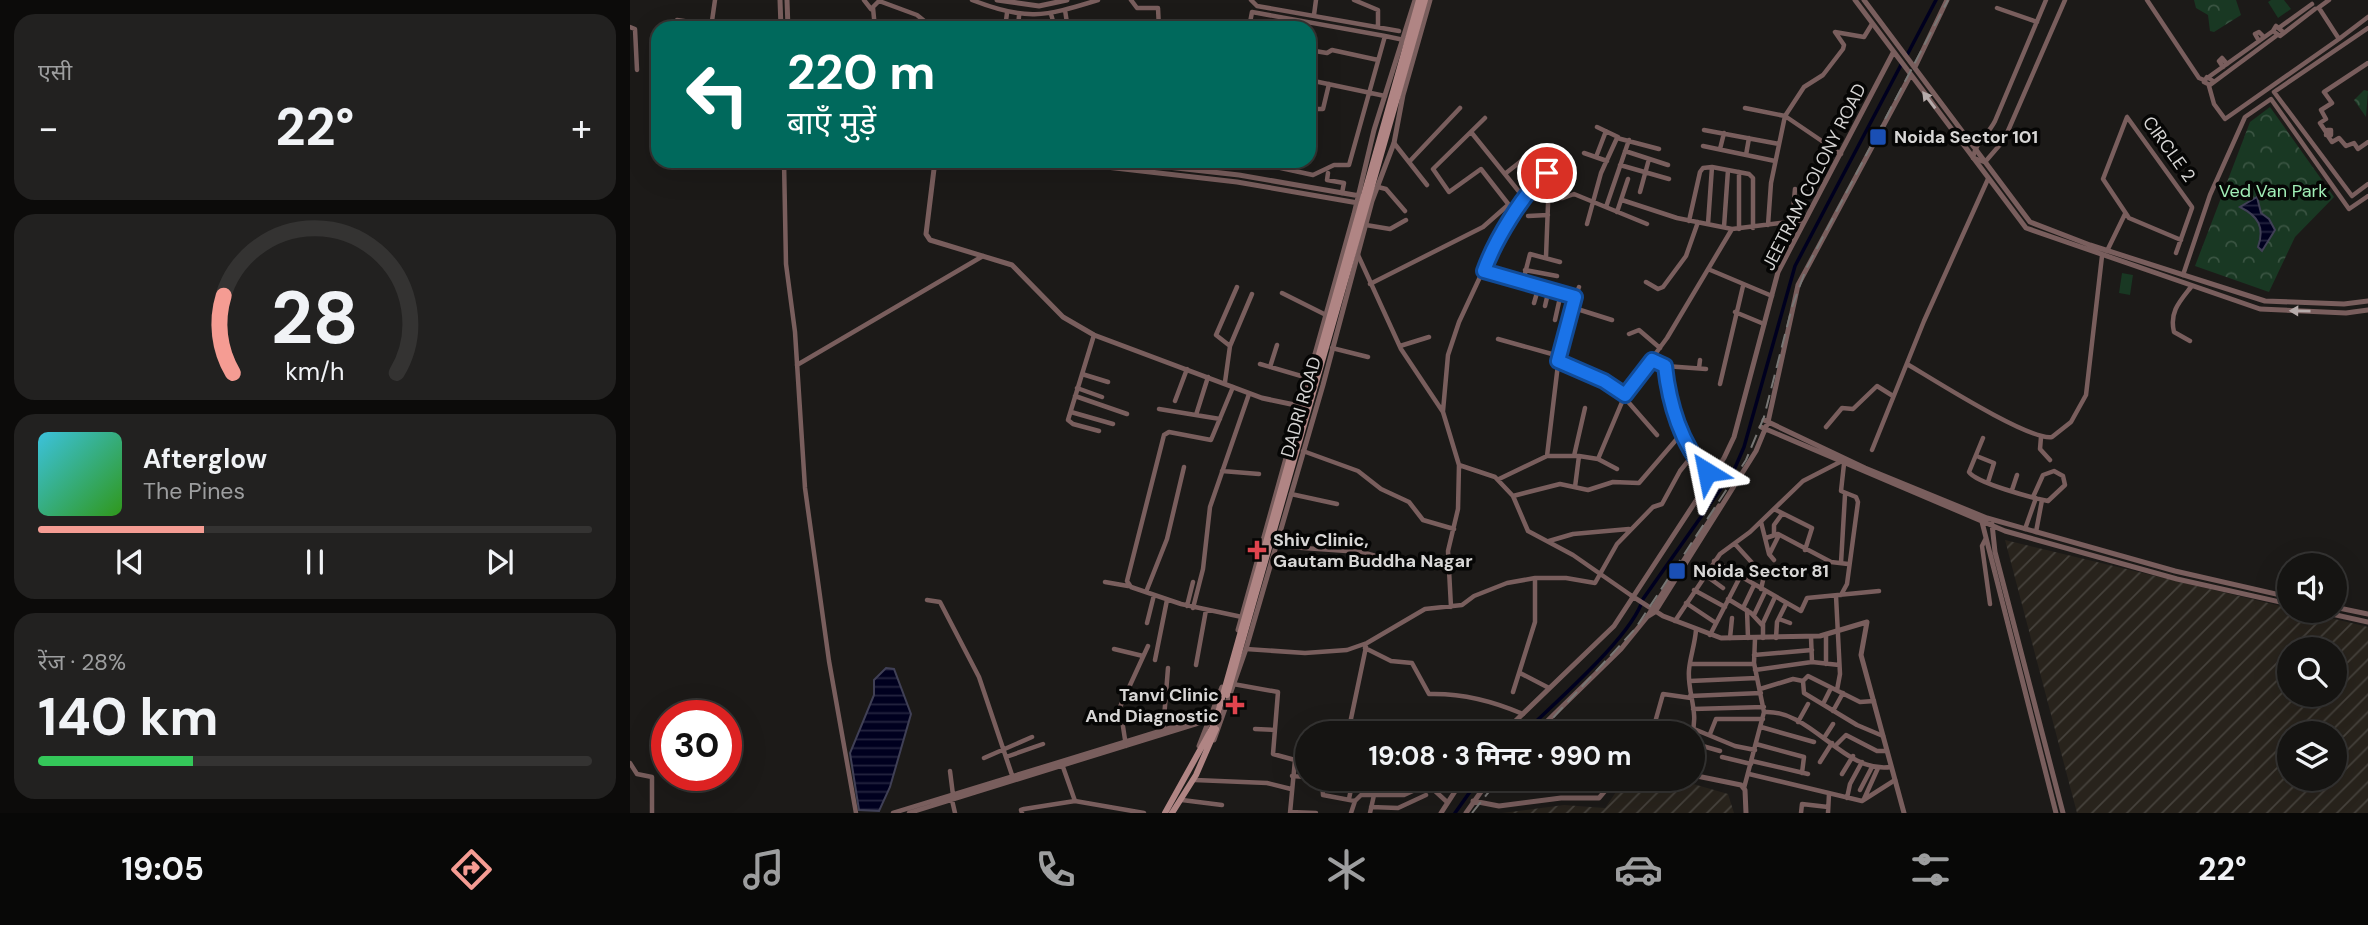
<!DOCTYPE html>
<html lang="hi">
<head>
<meta charset="utf-8">
<style>
  :root { --surface:#151412; --page:#222120; --text:#f1f3f6; --muted:#9d9e9f; --line:#343332; --accent:#f59c93 }
  body { margin:0; font-family:"DM Sans","Noto Sans Devanagari",sans-serif; background:var(--page); color:var(--text); height:100vh; display:flex; flex-direction:column; font-size:26px; white-space:nowrap }
  * { box-sizing:border-box; margin:0 }
  p { font-size:23px; color:var(--muted) }
  .icon { flex:none; width:38px; height:38px; fill:none; stroke:currentColor; stroke-width:2; stroke-linecap:round; stroke-linejoin:round }
  .map { position:relative; flex:1; overflow:hidden }
  .details { display:flex; flex-direction:column; gap:14px; padding:14px; background:#0c0b0a; width:630px }
  .details>* { flex:none }
  .hud { position:absolute; left:21px; top:21px; width:665px; height:147px; border-radius:21px; box-shadow:0 7px 28px #0002,0 0 0 2px var(--line); background:#00695c; color:#fff; overflow:hidden }
  .controls { position:absolute; left:1647px; top:553px; display:grid; gap:14px }
  .controls a { display:grid; place-items:center; width:70px; height:70px; border-radius:50%; background:var(--surface); box-shadow:0 7px 28px #0002,0 0 0 2px var(--line); font-size:35px }
  .speed { position:absolute; left:21px; top:700px; display:flex; gap:14px; font-size:35px; font-weight:700; text-align:center }
  .speed>* { display:grid; place-content:center; width:91px; height:91px; border-radius:50%; background:var(--surface); box-shadow:0 7px 28px #0002,0 0 0 2px var(--line); line-height:1 }
  .speed .limit { border:10px solid #d22; background:#fff; color:#111 }
  .pin { position:absolute; display:grid; place-items:center; width:60px; height:60px; color:#fff; margin:-30px; border:4px solid #fff; border-radius:50%; box-shadow:0 2px 7px #0007 }
  .me { position:absolute; width:77px; margin:-38px; rotate:325deg; stroke-linejoin:round; filter:drop-shadow(0 0 5px #0008) }
  .turn { display:flex; align-items:center; gap:24px; height:147px; padding:0 21px; font-size:32px }
  .turn .icon { width:91px; height:91px; stroke-width:2.5 }
  .turn b { display:block; font-size:49px; line-height:60px }
  .big { font-size:52px; font-weight:700; line-height:1.1 }
  .details .tile { flex:1; display:flex; flex-direction:column; justify-content:center; gap:10px; min-width:0; padding:0 24px; border-radius:21px; background:var(--page) }
  .details .dial { align-items:center; gap:0 }
  .dial svg { height:182px; overflow:visible; fill:none; stroke:var(--line); stroke-width:7; stroke-linecap:round; text-anchor:middle }
  .dial text { fill:var(--text); stroke:none }
  .song { display:flex; align-items:center; gap:21px }
  .cover { width:84px; height:84px; border-radius:10px; background:linear-gradient(135deg,hsl(190 70% 55%),hsl(110 70% 35%)) }
  .played { height:7px; border-radius:4px; background:linear-gradient(90deg,var(--accent) 30%,var(--line) 30%) }
  .keys { display:flex; justify-content:space-around; direction:ltr }
  .heat { display:flex; justify-content:space-between; align-items:center; font-size:38px; direction:ltr }
  .charge { height:10px; border-radius:5px; background:linear-gradient(90deg,#34c759 28%,var(--line) 0) }
  .trip { position:absolute; left:665px; top:721px; width:410px; height:70px; border-radius:35px; background:var(--surface); box-shadow:0 7px 28px #0002,0 0 0 2px var(--line); font-weight:700; line-height:70px; text-align:center }
  .tab-bar { display:flex; height:112px; justify-content:space-around; align-items:center; background:#080807; color:var(--muted) }
  .tab-bar .icon { width:49px; height:49px }
  .tab-bar .active { color:var(--accent) }
  .tab-bar b { font-size:32px; color:var(--text) }
  main { display:flex; flex:1; min-height:0 }
  .map>svg:first-child { display:block }
  .industrial { fill:url(#industrial-furrows); fill-rule:evenodd }
  .park { fill:url(#park-crowns) }
  .garden { fill:#193823 }
  .water { fill:url(#water-rules); stroke:#404056; stroke-width:2 }
  .lines { fill:none; stroke-linecap:round; stroke-linejoin:round }
  .canal { stroke:#00001f; stroke-width:3.5 }
  .minor { stroke:#795e5d; stroke-width:4.5 }
  .tertiary { stroke:#795e5d; stroke-width:5 }
  .secondary { stroke:#b08584; stroke-width:6 }
  .rail { stroke:#787775; stroke-width:2; stroke-dasharray:14 7; stroke-linecap:butt }
  .oneway { fill:#b6acab }
  .route-casing { stroke:#114b97; stroke-width:18 }
  .route { stroke:#1a73e8; stroke-width:12 }
  .transit-dot { fill:#1a4fb4; stroke:#060605; stroke-width:2.5 }
  .health-dot { fill:#e0444e; stroke:#060605; stroke-width:2.5 }
  .labels { text-anchor:middle; stroke-width:7; stroke-linejoin:round; paint-order:stroke }
  .poi-label { font-size:18px; font-weight:bold; fill:#d7d6d5; stroke:#060605; text-anchor:start }
  .street-label { font-size:18px; fill:#d7d6d5; stroke:#060605 }
  .park-label { font-size:18px; fill:#a1eeb7; stroke:#060605 }
</style>
</head>
<body>
<main>
<section class="details">
<div class="tile"><p>एसी</p>
<div class="heat"><a>−</a><b class="big">22°</b><a>+</a></div>
</div>
<div class="tile dial"><svg viewBox="0 0 100 80">
<path d="M14 69A42 42 0 1 1 86 69"/>
<path d="M14 69A42 42 0 0 1 10 35" stroke="#f59c93"/>
<text x="50" y="56" font-size="32" font-weight="700">28</text>
<text x="50" y="72" font-size="11">km/h</text>
</svg></div>
<div class="tile">
<div class="song"><i class="cover"></i><div><b>Afterglow</b><p>The Pines</p></div></div>
<div class="played"></div>
<div class="keys"><svg class="icon" aria-label="previous" viewBox="0 0 24 24"><path d="M18 5L8 12l10 7zM5 5v14"/></svg><svg class="icon" aria-label="pause" viewBox="0 0 24 24"><path d="M8 5v14M16 5v14"/></svg><svg class="icon" aria-label="next" viewBox="0 0 24 24"><path d="M6 5l10 7-10 7zM19 5v14"/></svg></div>
</div>
<div class="tile"><p>रेंज · 28%</p><b class="big">140 km</b><div class="charge"></div></div>
</section>
<div class="map">
<svg width="1738" height="813" viewBox="0 0 1738 813">
  <defs>
    <pattern id="industrial-furrows" width="10" height="10" patternUnits="userSpaceOnUse" patternTransform="scale(1.75)"><rect width="10" height="10" fill="#28231c"/><path d="M-1 1l2-2M0 10L10 0M9 11l2-2" fill="none" stroke="#46423c"/></pattern>
    <pattern id="park-crowns" width="20" height="18" patternUnits="userSpaceOnUse" patternTransform="scale(1.75)"><rect width="20" height="18" fill="#193823"/><path d="M2 6a3 3 0 1 1 6 0M12 15a3 3 0 1 1 6 0" fill="none" stroke="#3a5442"/></pattern>
    <pattern id="water-rules" width="6" height="5" patternUnits="userSpaceOnUse" patternTransform="scale(1.75)"><rect width="6" height="5" fill="#00001f"/><path d="M0 2.5h6" fill="none" stroke="#24243f"/></pattern>
  </defs>
  <rect width="100%" height="100%" fill="#1c1a18"/>
  <path class="industrial" d="M1375 540 1738 627V813H1447ZM1659 649H1704V695H1659ZM1659 733H1704V779H1659Z
    M995 779H1046L1098 794 1104 813H872L934 805 975 808Z"/>
  <path class="park" d="M1564 0H1606L1611 15 1584 32 1580 31 1578 15 1566 8Z
    M1734 90 1738 91 1736 117 1724 100Z
    M1640 107 1704 197 1665 237 1639 292 1565 266 1620 122Z"/>
  <path class="garden" d="M1641 0H1654L1661 9 1648 18 1638 2Z
    M1492 273 1503 275 1500 295 1489 293Z"/>
  <path class="water" d="M1627 197 1631 213 1639 219 1645 230 1632 251 1628 247C1635 227 1628 216 1610 207Z
    M256 668 264 669 281 714 260 787 249 811 229 810 220 753 244 695V680Z"/>
  <g class="lines">
    <path class="canal" d="M1276 57 1306 0
      M894 733C924 703 1002 637 1013 599L1104 470 1114 447 1165 266 1272 63
      M825 813 849 779"/>
    <path class="minor" d="M234 0 241 9 249 1
      M342 0C396 21 413 17 468 0
      M501 0 507 8H528L529 28
      M621 0 627 6 769 31
      M724 0 748 10V26
      M1416 0 1365 121C1358 135 1345 143 1343 158L1355 162 1374 140 1435 0
      M1517 0 1569 78 1574 80
      M249 1 287 15 303 28
      M243 8 245 28
      M1367 8 1407 22
      M1688 8 1699 0
      M421 14 425 28
      M684 15 686 0
      M47 20 81 25
      M0 27 5 29 7 70
      M1650 27 1682 4
      M81 28 85 0
      M192 28H203
      M330 28H335
      M375 28 377 13
      M388 28 389 16
      M434 28 437 23 435 10
      M1738 28 1644 92 1722 196 1738 184
      M1653 32 1646 26 1643 31 1650 36 1685 9
      M755 36 774 40
      M1709 39 1738 17
      M1629 41 1625 34 1629 32 1634 37
      M679 50 697 53 702 50 748 60
      M1593 67 1589 61 1592 58 1597 64
      M1580 76 1643 31
      M679 80 755 96
      M1583 81 1577 77 1574 82 1580 85 1646 36
      M1579 86 1584 104 1595 119 1709 39 1689 8
      M1115 108 1155 116 1211 154
      M679 109H693L699 84
      M855 118 803 169 819 192 851 169 886 214
      M967 127 988 137
      M1074 130 1149 144
      M1697 130H1701V135H1696Z
      M841 132 895 199 933 198 944 194 1017 224
      M1696 132 1690 123 1696 119 1691 110 1702 103 1694 92 1738 63
      M1698 136 1702 142 1709 138 1716 146 1724 143 1728 149 1738 142
      M764 143 797 185
      M1073 146 1145 161
      M1090 149 1094 133
      M995 151 1038 165
      M900 153 890 162 906 183
      M954 153 977 161
      M1116 155 1119 138
      M966 157 976 131
      M154 161 156 264 165 332 175 488 199 661 226 813
      M619 161 683 175 704 165H719L755 36 622 12 619 28
      M779 162 830 108
      M990 165 1039 179
      M1109 172V229
      M698 173 697 180 714 183 712 193
      M876 173 890 162
      M748 187 756 189 775 211
      M1010 192 1019 159
      M992 200 1047 218 1102 229 1175 220
      M976 207 999 140
      M987 212 998 179
      M898 216 918 215
      M1059 221 1070 172 1073 168 1082 167
      M1162 222 1165 189
      M957 224 971 173 987 138 1029 149
      M1078 224 1082 167 1119 174 1123 178V228
      M736 225 760 229 776 220
      M1138 225 1141 183 1155 116 1174 87 1193 75 1213 49 1214 45 1205 32 1234 37 1242 24
      M1094 227 1098 170
      M1477 251 1495 214
      M1546 253 1562 208V207L1497 117 1473 179 1499 218 1551 240
      M728 255 771 349 813 412 829 465 865 477 883 496 898 531 943 555 1002 596
      M916 257 919 178
      M1078 269 1142 296
      M895 270 927 276
      M854 271 945 297 929 356 917 456
      M1553 275 1580 195 1615 117 1641 99 1719 209 1738 196
      M893 281 900 254 930 262
      M1016 282 1028 289 1033 287 1056 256 1068 222
      M740 284 853 227 878 205
      M652 293 696 315
      M945 297 949 287
      M904 303 909 286
      M915 306 919 289
      M944 308 982 320
      M1105 312 1134 324
      M925 320 931 293
      M999 334 1009 330 1030 348
      M464 335 438 420 443 424 469 431
      M868 339 929 356
      M1560 341 1544 332C1539 312 1550 301 1561 287
      M600 346 622 294
      M770 346 799 337
      M702 348 738 357
      M1022 360 1035 366C1039 406 1053 449 1082 477
      M928 361 986 388 1027 435
      M630 364 678 378
      M1277 364C1301 378 1399 441 1422 437L1441 422 1456 395 1472 256
      M167 365 353 256
      M1035 366 1076 369
      M640 367 647 345
      M1069 368 1070 360
      M452 374 478 382
      M595 382 600 346 586 335 607 287
      M1090 384 1113 286
      M603 387 581 440 539 432 534 435 497 581 501 587 551 604 612 617
      M447 388 472 397
      M445 396 497 414
      M545 401 557 369
      M529 409 590 419
      M813 411 818 355 829 322 864 247 900 190 917 173
      M441 412 483 424
      M566 415 578 377
      M1196 427 1212 408 1223 409 1247 386 1263 396
      M1411 437 1410 449 1420 460
      M1353 438 1339 472C1346 483 1403 498 1418 501L1435 485 1433 476 1424 471 1413 475 1403 497
      M1242 450 1294 321 1358 179
      M673 451 728 471 751 489 779 502 793 520 824 529
      M944 456 955 408
      M949 456 968 459 987 469
      M1349 457 1364 463 1358 482
      M968 459 995 395 1037 338 1102 229
      M592 471 629 474
      M869 479 917 456H949L945 487
      M1382 490 1387 475
      M661 494 707 504
      M883 496 930 484 958 490 983 482 1009 483 1052 433
      M1144 509 1182 528 1175 550
      M1131 522 1139 554 1144 560
      M1395 529 1406 498
      M1406 532 1412 500
      M1144 535V525L1152 514
      M1136 538 1148 534 1201 562 1218 564
      M1355 540 1352 546 1360 604
      M919 541 943 534 999 529
      M1105 544 1134 576 1131 589
      M645 546 731 552 780 565 820 569
      M1140 553 1149 535
      M1084 561 1171 611 1177 598 1249 591
      M1211 563 1215 495
      M1075 575 1093 588
      M475 582 498 586
      M1064 590 1095 607
      M516 592 537 539 554 467
      M1211 595 1217 584 1228 502 1226 497 1211 491 1214 464
      M1206 596 1210 674 1207 690
      M1098 599 1121 613 1133 626
      M297 600 310 602 349 677 383 778
      M1056 603 1086 623
      M557 606 563 582
      M821 607 818 551 828 509 829 465
      M563 608 573 569 580 507 619 394
      M1113 608 1124 585
      M1117 610 1118 638
      M1124 615 1135 592
      M1149 619 1160 623
      M1045 621 1090 554 1120 532 1173 481 1210 462
      M517 623 524 595
      M1080 635 1110 577
      M1100 638 1102 618
      M1133 638V623L1145 597
      M1146 638 1147 622 1156 604
      M735 648 761 661 782 663 799 694C832 693 863 701 893 714
      M484 649 513 656
      M616 649 675 653 717 650 737 643 795 609 832 605 844 596 877 583 905 578H936L965 583 987 544 1023 507 1032 504 1050 471 1062 456
      M1124 655 1182 650
      M525 660 537 600
      M1182 662 1209 665
      M1061 664H1124
      M1196 664V635
      M566 665 576 610
      M1125 670 1182 662 1181 637
      M890 673 919 688
      M1060 681 1127 678
      M603 684 648 692 643 754 665 760 660 813
      M1130 689 1163 679 1173 681
      M883 692 905 622V578
      M1060 696 1131 693
      M1244 701 1230 702 1178 676 1173 681 1174 693 1227 725 1253 736
      M1193 704 1201 688
      M1063 709 1134 707
      M1203 711 1213 693
      M1134 712C1182 709 1213 774 1261 767
      M1168 722 1178 704
      M1131 727 1184 742
      M625 729 645 730
      M1064 729 1105 746 1125 750
      M533 731 538 668
      M718 733 736 647
      M1022 733 1033 694 1061 698
      M1062 733C1069 713 1057 691 1059 670 1060 657 1065 644 1066 630
      M1080 734 1086 719H1133
      M1194 738 1203 724
      M1062 743 1090 751
      M1126 744 1174 757 1172 773
      M1206 745 1216 735 1247 751H1257
      M496 746 490 707 518 646
      M376 757 413 744
      M1092 757 1121 764
      M354 758 402 737
      M1122 761 1178 774
      M1190 762 1202 743
      M0 763 7 774 22 777V813
      M320 771 323 795
      M1119 774 1232 801 1265 780
      M1212 774 1223 756
      M662 776 677 777
      M692 779 693 795 725 801 731 795H774L796 785
      M792 779 817 802
      M565 780 637 783 661 789
      M1114 788 1134 712 1124 663 1125 639
      M1230 790 1242 767
      M1217 798 1220 784 1232 762
      M719 799 723 779
      M1234 799 1248 768
      M322 800 325 813
      M552 800 592 805
      M445 801 514 813
      M741 807 768 808 796 795
      M660 812 686 813
      M263 813 582 715
      M279 813 579 720
      M392 813 391 810 394 809 445 801 433 767
      M721 813 725 801
      M740 813 744 795
      M1171 813 1172 804 1198 807
      M1198 813 1199 794"/>
    <path class="tertiary" d="M150 0 151 28
      M157 0 158 28
      M367 0 409 6 437 0
      M1225 0 1396 228 1630 309 1716 313 1738 310
      M1234 0 1400 222 1460 245 1635 301 1714 304 1738 301
      M1285 67 1317 0
      M305 161 296 234 300 240 382 265 433 317 464 335 632 398 670 406
      M424 161 607 182 728 203
      M484 161 609 175 730 196
      M1134 420 1235 468 1357 518 1545 571 1659 597
      M1131 427 1375 531 1547 579 1659 604
      M1352 522 1426 813
      M1362 524 1365 552 1433 813
      M1002 596 1033 616 1091 638 1190 636 1237 622 1231 655 1274 813
      M1704 607 1738 614
      M1688 611 1738 622
      M1017 617 1025 612 1126 451 1138 422 1168 285 1280 76
      M608 630 724 214 744 130 785 0
      M873 733 984 626 1094 458 1104 437 1148 272 1263 53
      M905 733 991 649 1017 617 1089 506
      M584 740 616 649 693 385 742 201 764 143 773 95 800 0
      M569 746 592 687
      M1062 775 1111 785 1115 790 1116 813
      M843 801 869 806 931 798H969L985 779
      M811 813 833 779
      M836 813 860 779"/>
    <path class="secondary" d="M597 695 795 0
      M535 813 585 723 789 0
      M542 813 566 775 586 729"/>
    <path class="rail" d="M909 733 1005 629 1116 460 1134 417 1162 307 1176 269 1318 0
      M842 813 869 779"/>
  </g>
  <defs><path id="oneway-solid" d="M-6-.8H1V-3.2L6.5 0L1 3.2V.8H-6Z" transform="scale(1.75)"/></defs>
  <g class="oneway">
    <use href="#oneway-solid" transform="translate(1299 100) rotate(-127)"/>
    <use href="#oneway-solid" transform="translate(1670 311) rotate(-179)"/>
  </g>
  <g class="lines">
    <defs>
      <path id="route" d="M917 173C893 193 864 242 854 271L945 297 928 361 974 381 995 395 1022 360 1035 366C1039 403 1051 445 1077 472"/>
    </defs>
    <use href="#route" class="route-casing"/>
    <use href="#route" class="route"/>
  </g>
  <g class="transit-dot">
    <rect x="1239" y="128" width="18" height="18" rx="3.5"/>
    <rect x="1038" y="562" width="18" height="18" rx="3.5"/>
  </g>
  <g class="health-dot">
    <path d="M623.5 539.5h7v7h7v7h-7v7h-7v-7h-7v-7h7z"/>
    <path d="M601.5 694.5h7v7h7v7h-7v7h-7v-7h-7v-7h7z"/>
  </g>
  <g class="labels">
    <g class="poi-label">
      <text x="1264" y="143">Noida Sector 101</text>
      <text x="643" y="546">Shiv Clinic,<tspan x="643" dy="21">Gautam Buddha Nagar</tspan></text>
      <text x="1063" y="577">Noida Sector 81</text>
      <text x="589" y="701" text-anchor="end">Tanvi Clinic<tspan x="589" dy="21">And Diagnostic</tspan></text>
    </g>
    <g class="street-label">
      <text transform="translate(1539 149) rotate(54)" y="6">CIRCLE 2</text>
      <text transform="translate(1184 177) rotate(-63)" y="6">JEETRAM COLONY ROAD</text>
      <text transform="translate(671 407) rotate(-74)" y="6">DADRI ROAD</text>
    </g>
    <g class="park-label">
      <text x="1643" y="197">Ved Van Park</text>
    </g>
  </g>
</svg>
<div class="controls">
<a><svg class="icon" aria-label="sound" viewBox="0 0 24 24"><path d="M4 9h4l5-4v14l-5-4H4zM17 9q2 3 0 6"/></svg></a>
<a><svg class="icon" aria-label="search" viewBox="0 0 24 24"><circle cx="10" cy="10" r="6"/><path d="M15 15l6 6"/></svg></a>
<a><svg class="icon" aria-label="layers" viewBox="0 0 24 24"><path d="M12 4l9 5-9 5-9-5zM3 14l9 5 9-5"/></svg></a>
</div>
<div class="speed"><div class="limit">30</div></div>
<div class="pin" style="left:917px;top:173px;background:#d93025"><svg class="icon" aria-label="arrive" viewBox="0 0 24 24"><path d="M6 21V4h12l-3 4 3 4H6"/></svg></div>
<svg class="me" style="left:1077px;top:472px" viewBox="-20 -20 40 40"><path d="M0-17L14 15 0 8-14 15z" fill="#1a73e8" stroke="#fff" stroke-width="4"/></svg>
<div class="trip">19:08 · 3 मिनट · 990 m</div>
<div class="hud">
<div class="turn"><svg class="icon" aria-label="left" viewBox="0 0 24 24"><path d="M17 20v-9H6M10 6l-5 5 5 5"/></svg><div><b>220 m</b>बाएँ मुड़ें</div></div>
</div>
</div>
</main>
<nav class="tab-bar">
<b>19:05</b>
<svg class="icon active" aria-label="directions" viewBox="0 0 24 24"><path d="M12 3l9 9-9 9-9-9zM9 14v-3h6M13 9l2 2-2 2"/></svg>
<svg class="icon" aria-label="music" viewBox="0 0 24 24"><path d="M9 18V5l10-2v13"/><circle cx="6" cy="18" r="3"/><circle cx="16" cy="16" r="3"/></svg>
<svg class="icon" aria-label="phone" viewBox="0 0 24 24"><path d="M5 4h4l2 5-3 2q2 4 5 5l2-3 5 2v4C11 20 4 13 5 4z"/></svg>
<svg class="icon" aria-label="climate" viewBox="0 0 24 24"><path d="M12 3v18M4 7l16 10M4 17L20 7"/></svg>
<svg class="icon" aria-label="car" viewBox="0 0 24 24"><path d="M5 17H2v-5l4-1 3-4h7l3 4 3 1v5h-3M9 17h6M6 11h13"/><circle cx="7" cy="17" r="2"/><circle cx="17" cy="17" r="2"/></svg>
<svg class="icon" aria-label="filters" viewBox="0 0 24 24"><path d="M4 7h16M4 17h16"/><circle cx="9" cy="7" r="2"/><circle cx="15" cy="17" r="2"/></svg>
<b>22°</b>
</nav>
</body>
</html>
